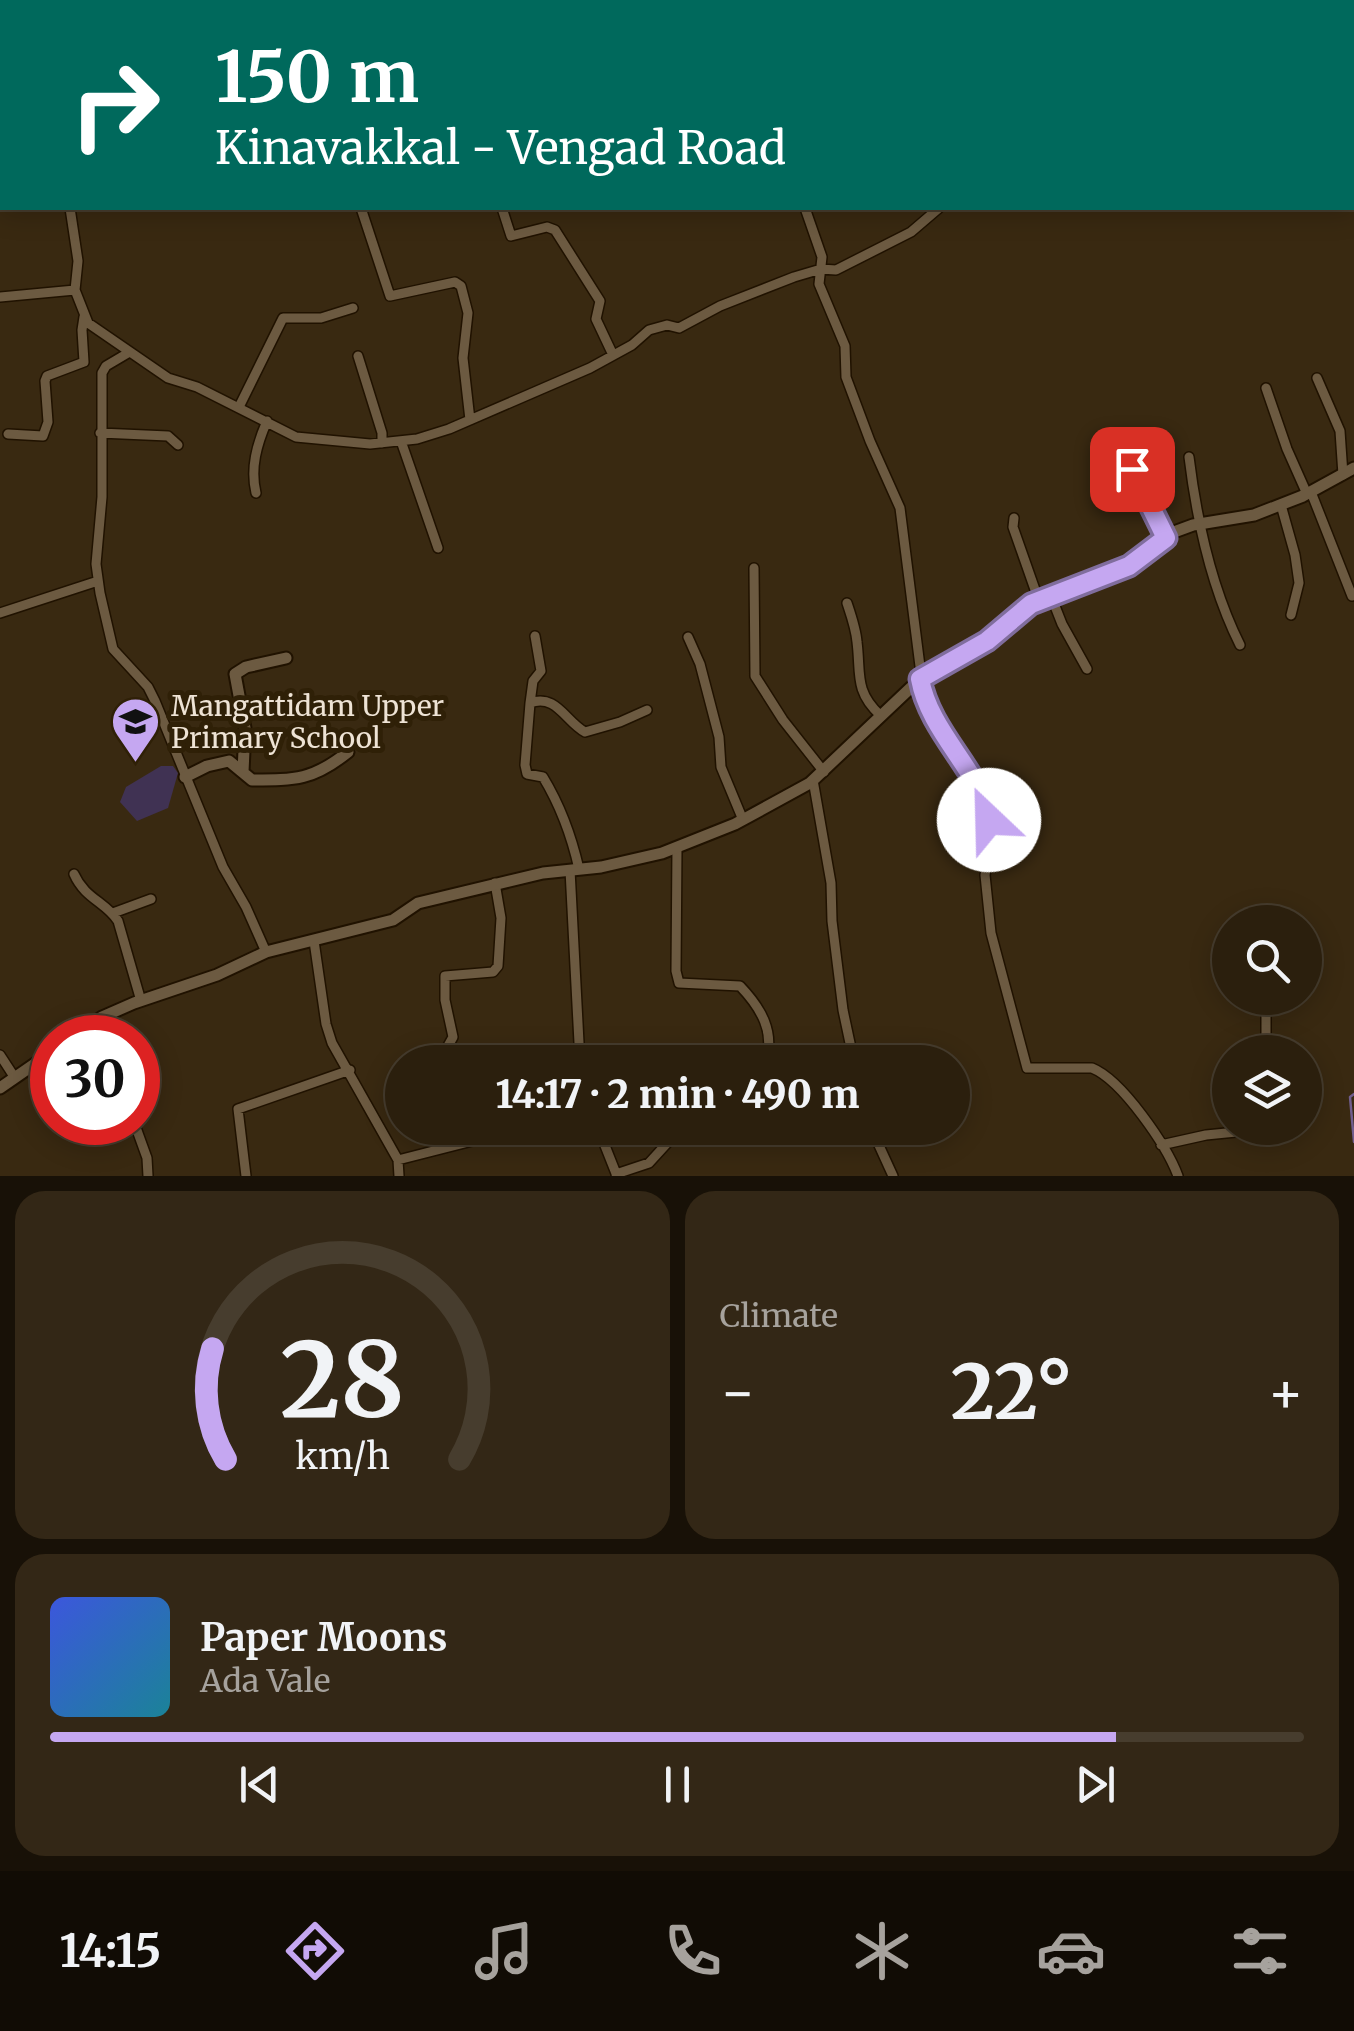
<!DOCTYPE html>
<html lang="en">
<head>
<meta charset="utf-8">
<style>
  :root { --surface:#2b1f0d; --page:#332716; --text:#f1f3f6; --muted:#a6a29d; --line:#473d2e; --accent:#c5a7f1 }
  body { margin:0; font-family:Merriweather,serif; background:var(--page); color:var(--text); height:100vh; display:flex; flex-direction:column; font-size:38px; white-space:nowrap }
  * { box-sizing:border-box; margin:0 }
  p { font-size:32px; color:var(--muted) }
  .icon { flex:none; width:55px; height:55px; fill:none; stroke:currentColor; stroke-width:2; stroke-linecap:round; stroke-linejoin:round }
  .map { position:relative; height:1176px; overflow:hidden }
  .sheet { display:flex; flex-direction:column; gap:15px; padding:15px; background:#181107; flex:1 }
  .sheet>* { flex:none }
  .hud { position:absolute; left:0px; top:0px; width:1355px; height:210px; box-shadow:0 5px 25px #0003,0 0 0 2px var(--line); background:#00695c; color:#fff; overflow:hidden }
  .buttons { position:absolute; left:1212px; top:905px; display:grid; gap:20px }
  .buttons a { display:grid; place-items:center; width:110px; height:110px; border-radius:50%; background:var(--surface); box-shadow:0 5px 25px #0003,0 0 0 2px var(--line); font-size:50px }
  .speed { position:absolute; left:30px; top:1015px; display:flex; gap:20px; font-size:50px; font-weight:700; text-align:center }
  .speed>* { display:grid; place-content:center; width:130px; height:130px; border-radius:50%; background:var(--surface); box-shadow:0 5px 25px #0003,0 0 0 2px var(--line); line-height:1 }
  .speed .limit { border:15px solid #d22; background:#fff; color:#111 }
  .pin { position:absolute; display:grid; place-items:center; width:85px; height:85px; color:#fff; margin:-42px; border-radius:20px; box-shadow:0 5px 15px #0006 }
  .me { position:absolute; width:110px; margin:-55px; rotate:336deg; stroke-linejoin:round; filter:drop-shadow(0 0 8px #0008) }
  .turn { display:flex; align-items:center; gap:35px; height:210px; padding:0 50px; font-size:45px }
  .turn .icon { width:130px; height:130px; stroke-width:2.5 }
  .turn b { display:block; font-size:70px; line-height:85px }
  .big { font-size:75px; font-weight:800; line-height:1.1 }
  .sheet .tile { flex:1; display:flex; flex-direction:column; justify-content:center; gap:15px; min-width:0; padding:0 35px; border-radius:30px; background:var(--page) }
  .sheet .dial { align-items:center; gap:0 }
  .dial svg { height:260px; overflow:visible; fill:none; stroke:var(--line); stroke-width:7; stroke-linecap:round; text-anchor:middle }
  .dial text { fill:var(--text); stroke:none }
  .song { display:flex; align-items:center; gap:30px }
  .cover { width:120px; height:120px; border-radius:15px; background:linear-gradient(135deg,hsl(230 70% 55%),hsl(190 70% 35%)) }
  .played { height:10px; border-radius:5px; background:linear-gradient(90deg,var(--accent) 85%,var(--line) 85%) }
  .keys { display:flex; justify-content:space-around; direction:ltr }
  .heat { display:flex; justify-content:space-between; align-items:center; font-size:55px; direction:ltr }
  .sheet .tiles { flex:1; display:grid; gap:15px; grid-template-columns:1fr 1fr }
  .tile:last-child { grid-column:span 2 }
  .trip { position:absolute; left:385px; top:1045px; width:585px; height:100px; border-radius:50px; background:var(--surface); box-shadow:0 5px 25px #0003,0 0 0 2px var(--line); font-weight:800; line-height:100px; text-align:center }
  .menu { display:flex; height:160px; justify-content:space-around; align-items:center; background:#110c05; color:var(--muted) }
  .menu .icon { width:70px; height:70px }
  .menu .current { color:var(--accent) }
  .menu b { font-size:45px; color:var(--text) }
  .map>svg:first-child { display:block }
  .green { fill:#403253 }
  .lines { fill:none; stroke-linecap:round; stroke-linejoin:round }
  .stream { stroke:#715e8e; stroke-width:2.5 }
  .street-casing { stroke:#201200; stroke-width:12 }
  .secondary-casing { stroke:#201200; stroke-width:15 }
  .street { stroke:#6c5a41; stroke-width:9 }
  .secondary { stroke:#6c5a41; stroke-width:11 }
  .route-casing { stroke:#806d9d; stroke-width:25 }
  .route { stroke:#c5a7f1; stroke-width:18 }
  .labels { text-anchor:middle; stroke-width:10; stroke-linejoin:round; paint-order:stroke }
  .poi-label { font-size:28px; fill:#eee3d5; stroke:#2f2007; text-anchor:start }
</style>
</head>
<body>
<div class="map">
<svg width="1354" height="1176" viewBox="0 0 1354 1176">
  <rect width="100%" height="100%" fill="#392911"/>
  <path class="green" d="M161 766H173L178 773 168 808 137 821 120 802 126 787Z"/>
  <g class="lines">
    <path class="stream" d="M1354 1094 1350 1097 1354 1142"/>
    <defs>
      <path id="street" d="M208 0 209 2
        M319 0 320 2
        M451 0 452 2
        M547 0V2
        M733 0 734 2
        M1059 0V2
        M1120 0 1121 2
        M1184 0 1185 2
        M1333 0V2
        M55 2V0
        M180 2V0
        M634 2 639 0
        M1352 63 1354 62
        M0 94H2
        M70 208 78 261 75 290 88 323 168 378 197 387 296 437 370 444 417 439 449 429 590 368 632 345 649 330 667 325 679 328 720 306 794 277 821 269 836 270 911 232 939 208
        M361 208 390 296 455 282 461 286 468 313 463 358 470 420
        M502 208 511 236 547 227 555 230 600 301 596 319 613 355
        M805 208 822 257 819 284 845 346 846 377 870 441 900 508 924 698 949 746 986 800 992 839 985 875 991 933 1027 1068H1092C1122 1080 1167 1146 1178 1176
        M0 297 75 290
        M128 353 106 366 102 373V497L96 564 100 593 113 649 148 687 155 701 223 867 246 907 266 952
        M358 356 382 433V443
        M1317 378 1340 431 1343 475
        M1266 388 1287 449 1307 494
        M239 407 283 318H321L353 308
        M100 433 168 436 178 445
        M8 434 43 436 48 422 45 381 47 376 84 362 82 330 84 317
        M401 441 438 548
        M1189 457C1197 522 1211 587 1240 645
        M1132 469 1166 538
        M1311 492 1352 596
        M256 493C250 468 257 444 267 421
        M1281 505 1295 555 1299 583 1291 615
        M1014 518 1013 527 1039 601
        M754 568 755 676 783 720 824 772
        M1051 596 1062 624 1087 669
        M847 603C851 615 856 629 857 642 861 673 854 691 880 715
        M0 613 98 581
        M688 637 700 664 719 737 721 767 743 820
        M530 703 533 681 541 671 535 636
        M813 780 831 883 832 921 843 1010 854 1062
        M677 847 676 971 679 983 740 986C761 1008 776 1033 765 1062
        M579 869C572 838 560 805 543 777L527 774 525 765 530 703C556 693 566 722 585 732L620 722 647 710
        M570 870 580 1062
        M74 874C85 899 106 902 118 921L141 1001
        M113 913 151 899
        M314 941 326 1024 332 1043 398 1160 523 1128
        M1266 998V1052
        M94 1023 99 1038
        M0 1055 15 1078
        M439 1062 453 1037 445 1000V976L493 972 498 966 501 918 495 883
        M134 1122 147 1158 148 1176
        M598 1128 617 1176
        M874 1128 877 1141 893 1176
        M1161 1145 1206 1135 1276 1128
        M398 1160 399 1176
        M616 1174 649 1163 681 1128
        M246 1176 238 1109 350 1070"/>
      <path id="secondary" d="M243 772 245 728 235 674 246 667 286 658
        M185 777 207 766 229 761 252 780C296 780 313 780 348 752
        M73 1038 102 1017 134 1003 217 975 266 952 393 920 418 903 543 873 601 867 662 853 735 824 810 783 920 679 987 641 1031 604 1129 566 1174 532 1193 525 1254 515 1303 496 1354 468
        M0 1088 52 1052"/>
    </defs>
    <use href="#street" class="street-casing"/>
    <use href="#secondary" class="secondary-casing"/>
    <use href="#street" class="street"/>
    <use href="#secondary" class="secondary"/>
  </g>
  <g class="lines">
    <defs>
      <path id="route" d="M989 820C982 772 930 734 920 679L987 641 1031 604 1129 566 1166 538 1132 469"/>
    </defs>
    <use href="#route" class="route-casing"/>
    <use href="#route" class="route"/>
  </g>
  <defs>
    <symbol id="school-pin" viewBox="-11 -11 22 30"><path d="M0 17L-7.5 6A9.5 9.5 0 1 1 7.5 6Z" fill="#c5a7f1" stroke="#2f2007"/><path d="M0-5L7-2L0 1L-7-2ZM-4 1L0 2.5L4 1V4Q0 6-4 4Z" fill="#111"/></symbol>
  </defs>
  <g fill-rule="evenodd">
    <use href="#school-pin" x="108" y="694" width="55" height="75"/>
  </g>
  <g class="labels">
    <g class="poi-label">
      <text x="171" y="716">Mangattidam Upper<tspan x="171" dy="32">Primary School</tspan></text>
    </g>
  </g>
</svg>
<div class="buttons">
<a><svg class="icon" aria-label="search" viewBox="0 0 24 24"><circle cx="10" cy="10" r="6"/><path d="M15 15l6 6"/></svg></a>
<a><svg class="icon" aria-label="layers" viewBox="0 0 24 24"><path d="M12 4l9 5-9 5-9-5zM3 14l9 5 9-5"/></svg></a>
</div>
<div class="speed"><div class="limit">30</div></div>
<div class="pin" style="left:1132px;top:469px;background:#d93025"><svg class="icon" aria-label="arrive" viewBox="0 0 24 24"><path d="M6 21V4h12l-3 4 3 4H6"/></svg></div>
<svg class="me" style="left:989px;top:820px" viewBox="-20 -20 40 40"><circle r="19" fill="#fff"/><path d="M0-13L10 11 0 6-10 11z" fill="#c5a7f1"/></svg>
<div class="trip">14:17 · 2 min · 490 m</div>
<div class="hud">
<div class="turn"><svg class="icon" aria-label="right" viewBox="0 0 24 24"><path d="M7 20v-9h11M14 6l5 5-5 5"/></svg><div><b>150 m</b>Kinavakkal - Vengad Road</div></div>
</div>
</div>
<section class="sheet">
<div class="tiles">
<div class="tile dial"><svg viewBox="0 0 100 80">
<path d="M14 69A42 42 0 1 1 86 69"/>
<path d="M14 69A42 42 0 0 1 10 35" stroke="#c5a7f1"/>
<text x="50" y="56" font-size="32" font-weight="700">28</text>
<text x="50" y="72" font-size="11">km/h</text>
</svg></div>
<div class="tile"><p>Climate</p>
<div class="heat"><a>−</a><b class="big">22°</b><a>+</a></div>
</div>
<div class="tile">
<div class="song"><i class="cover"></i><div><b>Paper Moons</b><p>Ada Vale</p></div></div>
<div class="played"></div>
<div class="keys"><svg class="icon" aria-label="previous" viewBox="0 0 24 24"><path d="M18 5L8 12l10 7zM5 5v14"/></svg><svg class="icon" aria-label="pause" viewBox="0 0 24 24"><path d="M8 5v14M16 5v14"/></svg><svg class="icon" aria-label="next" viewBox="0 0 24 24"><path d="M6 5l10 7-10 7zM19 5v14"/></svg></div>
</div>
</div>
</section>
<nav class="menu">
<b>14:15</b>
<svg class="icon current" aria-label="directions" viewBox="0 0 24 24"><path d="M12 3l9 9-9 9-9-9zM9 14v-3h6M13 9l2 2-2 2"/></svg>
<svg class="icon" aria-label="music" viewBox="0 0 24 24"><path d="M9 18V5l10-2v13"/><circle cx="6" cy="18" r="3"/><circle cx="16" cy="16" r="3"/></svg>
<svg class="icon" aria-label="phone" viewBox="0 0 24 24"><path d="M5 4h4l2 5-3 2q2 4 5 5l2-3 5 2v4C11 20 4 13 5 4z"/></svg>
<svg class="icon" aria-label="climate" viewBox="0 0 24 24"><path d="M12 3v18M4 7l16 10M4 17L20 7"/></svg>
<svg class="icon" aria-label="car" viewBox="0 0 24 24"><path d="M5 17H2v-5l4-1 3-4h7l3 4 3 1v5h-3M9 17h6M6 11h13"/><circle cx="7" cy="17" r="2"/><circle cx="17" cy="17" r="2"/></svg>
<svg class="icon" aria-label="filters" viewBox="0 0 24 24"><path d="M4 7h16M4 17h16"/><circle cx="9" cy="7" r="2"/><circle cx="15" cy="17" r="2"/></svg>
</nav>
</body>
</html>
